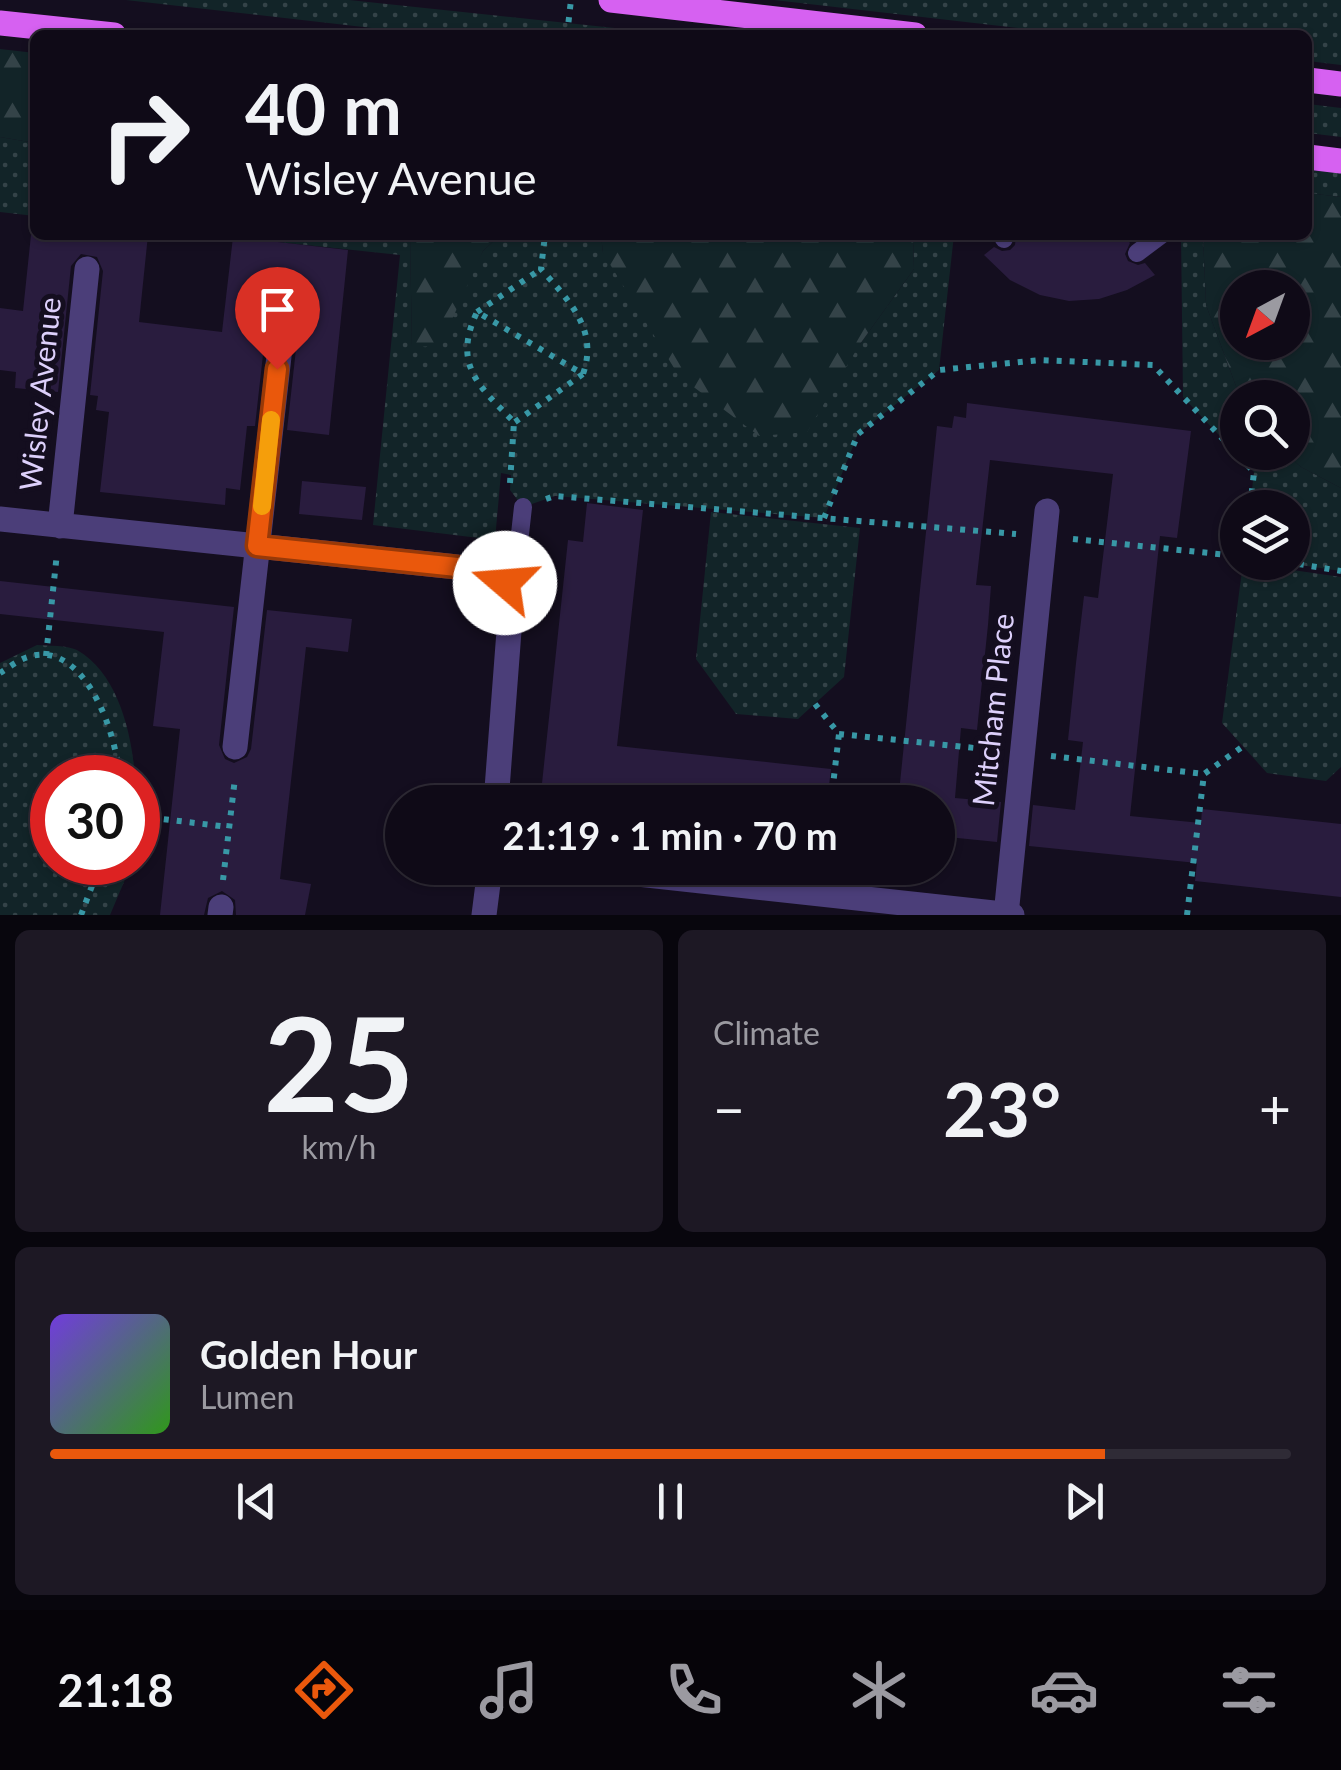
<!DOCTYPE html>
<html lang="en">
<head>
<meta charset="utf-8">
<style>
  :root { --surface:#0f0a17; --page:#1d1824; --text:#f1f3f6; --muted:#9b9aa1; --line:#2f2b36; --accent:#ea580c }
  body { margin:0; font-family:Lato,sans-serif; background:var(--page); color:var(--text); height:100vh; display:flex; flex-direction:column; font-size:38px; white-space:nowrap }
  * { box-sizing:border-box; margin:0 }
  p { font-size:32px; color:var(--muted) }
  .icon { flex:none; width:55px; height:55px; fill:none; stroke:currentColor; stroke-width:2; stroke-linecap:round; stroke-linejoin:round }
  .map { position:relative; height:915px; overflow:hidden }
  .panel { display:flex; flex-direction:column; gap:15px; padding:15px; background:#08060d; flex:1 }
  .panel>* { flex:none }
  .guide { position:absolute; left:30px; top:30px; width:1282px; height:210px; border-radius:15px; box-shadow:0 2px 8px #0004,0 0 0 2px var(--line); background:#0f0a17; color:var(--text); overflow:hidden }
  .needle { width:65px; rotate:221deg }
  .buttons { position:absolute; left:1220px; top:270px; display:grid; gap:20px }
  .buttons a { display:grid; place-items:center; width:90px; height:90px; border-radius:50%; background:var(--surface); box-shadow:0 2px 8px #0004,0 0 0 2px var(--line); font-size:50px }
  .speed { position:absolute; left:30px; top:755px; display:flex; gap:20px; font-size:50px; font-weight:700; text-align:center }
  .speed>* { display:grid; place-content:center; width:130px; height:130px; border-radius:50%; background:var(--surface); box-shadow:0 2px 8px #0004,0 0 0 2px var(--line); line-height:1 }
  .speed .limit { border:15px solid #d22; background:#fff; color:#111 }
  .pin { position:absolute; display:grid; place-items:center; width:85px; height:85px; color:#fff; margin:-102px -42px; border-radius:50% 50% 50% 0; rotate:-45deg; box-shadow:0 0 10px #0007 }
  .pin .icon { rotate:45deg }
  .me { position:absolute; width:110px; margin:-55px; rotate:288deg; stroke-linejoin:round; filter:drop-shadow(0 0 8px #0008) }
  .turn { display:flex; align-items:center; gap:35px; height:210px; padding:0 50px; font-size:45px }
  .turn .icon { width:130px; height:130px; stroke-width:2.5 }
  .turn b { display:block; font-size:70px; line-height:85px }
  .big { font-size:75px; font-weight:700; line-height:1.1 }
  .panel .widget { flex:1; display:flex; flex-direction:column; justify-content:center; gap:15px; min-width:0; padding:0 35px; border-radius:15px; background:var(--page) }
  .panel .dial { align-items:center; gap:0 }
  .dial b { font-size:130px; line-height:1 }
  .song { display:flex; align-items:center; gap:30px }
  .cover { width:120px; height:120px; border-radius:15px; background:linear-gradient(135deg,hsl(260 70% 55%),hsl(110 70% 35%)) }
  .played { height:10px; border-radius:5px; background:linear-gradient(90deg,var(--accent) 85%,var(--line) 85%) }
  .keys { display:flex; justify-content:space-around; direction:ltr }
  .heat { display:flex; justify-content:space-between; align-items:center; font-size:55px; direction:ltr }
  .panel .tiles { flex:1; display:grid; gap:15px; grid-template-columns:1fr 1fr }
  .widget:last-child { grid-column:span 2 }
  .trip { position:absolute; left:385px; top:785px; width:570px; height:100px; border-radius:50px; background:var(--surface); box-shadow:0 2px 8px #0004,0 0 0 2px var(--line); font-weight:700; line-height:100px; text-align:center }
  .tabs { display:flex; height:160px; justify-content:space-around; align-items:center; background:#060409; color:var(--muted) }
  .tabs .icon { width:70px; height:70px }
  .tabs .on { color:var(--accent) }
  .tabs b { font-size:45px; color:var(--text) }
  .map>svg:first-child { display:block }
  .grass { fill:url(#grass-dots) }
  .forest { fill:url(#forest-firs); fill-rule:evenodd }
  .building { fill:#291c3e }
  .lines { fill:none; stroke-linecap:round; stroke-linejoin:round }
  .path { stroke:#3898a6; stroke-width:6; stroke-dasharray:5 8; stroke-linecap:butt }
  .lane { stroke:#4b3e79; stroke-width:18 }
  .street { stroke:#4b3e79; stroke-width:25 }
  .primary { stroke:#d661f1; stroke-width:25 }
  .route-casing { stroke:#983908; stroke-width:25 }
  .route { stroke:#ea580c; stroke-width:18 }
  .slow { stroke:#f59e0b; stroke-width:18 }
  .labels { text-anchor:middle; stroke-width:10; stroke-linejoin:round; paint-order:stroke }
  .street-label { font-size:30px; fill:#ddd0fb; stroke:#140e1f }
</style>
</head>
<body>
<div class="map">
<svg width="1341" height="915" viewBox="0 0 1341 915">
  <defs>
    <pattern id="grass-dots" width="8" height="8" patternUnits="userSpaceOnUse" patternTransform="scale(2.5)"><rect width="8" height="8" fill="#122428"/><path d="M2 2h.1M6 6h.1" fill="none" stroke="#344348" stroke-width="1.8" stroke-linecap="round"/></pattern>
    <pattern id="forest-firs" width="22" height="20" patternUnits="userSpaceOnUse" patternTransform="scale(2.5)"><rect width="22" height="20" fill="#122428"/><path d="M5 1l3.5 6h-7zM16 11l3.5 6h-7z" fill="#344348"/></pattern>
  </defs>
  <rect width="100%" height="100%" fill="#140e1f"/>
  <path class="grass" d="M126 0H349L681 35H433Z
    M774 0H1341V65L1308 61V35H1078Z
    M1308 104 1341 108V137L1308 133Z
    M0 137 35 143V216L0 212Z
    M1308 157 1341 161V197L1308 193Z
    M213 235H410L412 347 462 292 483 251 500 235H601L603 253 860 344 914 269 913 235H954L939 370 858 434 824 518 555 496 523 507 510 490 511 475 501 473 495 540 373 525 400 255Z
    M1181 235H1203L1206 305 1240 397 1238 398V452L1285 453 1301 467 1341 488V571L1286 563 1292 562V508L1250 507 1254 472 1183 397Z
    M711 512 860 528 844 677 798 719 736 714 696 659Z
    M1243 563 1341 577V767L1326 781 1267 773 1222 723Z
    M37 645C49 646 66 645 77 650 118 673 132 734 135 777L52 778V862L132 863 110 915H0V663Z"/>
  <path class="forest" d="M0 49 35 53V143L0 137Z
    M1308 193 1341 197V488L1301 467 1285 453 1292 452V398L1240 397 1206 305 1203 235H1308ZM1238 288H1292V342H1238Z
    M410 235H500L483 251 440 346 412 347Z
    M601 235H913L914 269 860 344 807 432 759 436 679 376 603 253Z"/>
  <path class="building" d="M31 235H148L139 322 222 332 233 237 348 250 329 435 287 430 302 295 295 280 280 279 270 292 255 426H247L240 490 226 488 225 505 100 492 109 412 96 410 98 396 90 395 103 271 97 257 81 254 71 266 58 392 15 388 16 372 0 370V308L23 311Z
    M1016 235H1123L1130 243 1125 254 1128 261 1138 265 1145 263 1155 275 1127 290 1099 299 1069 301 1040 295 1010 280 984 255 994 247 1002 251 1010 250 1015 245Z
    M967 403 1191 431 1177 538 1160 536 1130 816 1201 823 1202 809 1341 824V897L1195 881 1197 863 1029 846 1033 805 1075 810 1083 742 1068 740 1076 663 1084 596 1098 598 1113 474 990 460 976 585 991 586 988 625 977 730 961 728 955 798 1001 802 997 842 938 836V802H898L937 426 952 428 954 416 966 418Z
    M302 481 366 487 362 520 299 514Z
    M587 503 643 510 617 746 831 769 827 802H540L568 540 583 542Z
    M0 581 234 607 219 745 225 759 234 763 247 757 251 749 267 610 352 619 348 652 306 647 280 879 311 884 305 915H236L235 900 222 891 208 898 204 915H160L180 729 153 726 164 632 0 614Z"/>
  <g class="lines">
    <path class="path" d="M567 35 571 0
      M477 312 541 269
      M515 422 583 374
      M510 483 514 422C479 386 452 365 477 312L583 374C599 329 568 300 541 269L545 235
      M546 499 555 496 1016 534
      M824 518 858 434 939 370 1040 360 1153 365 1254 472 1250 508
      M1073 539 1238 556
      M1286 562 1341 571
      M46 656 57 553
      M0 673C8 668 18 660 28 657 85 638 118 737 119 778
      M815 704 839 734 831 802
      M839 734 994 750
      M1051 756 1204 774
      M138 816 228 827
      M223 880 235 778
      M81 915 101 862
      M1187 915 1204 774 1242 747"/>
    <path class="lane" d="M1002 235 1004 239
      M1137 253 1161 235
      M505 583 518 552 523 507"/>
    <path class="street" d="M0 519 457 567 490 575 505 583 510 618 496 802
      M60 526 87 269
      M235 747 286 294
      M583 868 1012 915
      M220 915 221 907
      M484 915 490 868
      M1006 915 1047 511"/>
    <path class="primary" d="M611 0 915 35
      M0 23 114 35
      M1308 80 1341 84
      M1308 157 1341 161"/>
  </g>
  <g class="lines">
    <defs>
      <path id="route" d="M277 369 257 546 457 567 490 576 505 583"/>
    </defs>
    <use href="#route" class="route-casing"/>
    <use href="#route" class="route"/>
    <path class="slow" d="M262 506 271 420"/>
  </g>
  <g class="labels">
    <g class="street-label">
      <text transform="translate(41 394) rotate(-84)" y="10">Wisley Avenue</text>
      <text transform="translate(994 710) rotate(-84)" y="10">Mitcham Place</text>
    </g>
  </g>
</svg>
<div class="buttons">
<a><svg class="needle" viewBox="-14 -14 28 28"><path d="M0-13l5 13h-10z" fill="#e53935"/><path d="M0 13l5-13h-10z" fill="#9b9aa1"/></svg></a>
<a><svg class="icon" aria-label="search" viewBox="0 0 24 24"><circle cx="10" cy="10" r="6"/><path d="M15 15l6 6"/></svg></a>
<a><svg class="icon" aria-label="layers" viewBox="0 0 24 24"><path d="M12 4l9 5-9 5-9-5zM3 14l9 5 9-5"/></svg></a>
</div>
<div class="speed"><div class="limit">30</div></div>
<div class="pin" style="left:277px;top:369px;background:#d93025"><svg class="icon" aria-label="arrive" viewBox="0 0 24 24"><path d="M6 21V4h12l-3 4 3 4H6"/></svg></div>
<svg class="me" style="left:505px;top:583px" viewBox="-20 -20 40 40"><circle r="19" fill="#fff"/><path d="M0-13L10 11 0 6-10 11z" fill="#ea580c"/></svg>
<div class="trip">21:19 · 1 min · 70 m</div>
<div class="guide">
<div class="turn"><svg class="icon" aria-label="right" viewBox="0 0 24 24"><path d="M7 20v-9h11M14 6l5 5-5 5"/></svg><div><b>40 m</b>Wisley Avenue</div></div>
</div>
</div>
<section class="panel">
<div class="tiles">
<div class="widget dial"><b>25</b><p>km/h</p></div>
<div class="widget"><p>Climate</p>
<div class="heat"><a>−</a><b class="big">23°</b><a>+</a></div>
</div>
<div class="widget">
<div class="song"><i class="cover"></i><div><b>Golden Hour</b><p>Lumen</p></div></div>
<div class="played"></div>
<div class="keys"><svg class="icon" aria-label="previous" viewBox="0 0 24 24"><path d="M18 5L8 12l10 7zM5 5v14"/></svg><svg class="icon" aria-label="pause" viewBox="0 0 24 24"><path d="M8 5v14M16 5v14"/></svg><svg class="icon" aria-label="next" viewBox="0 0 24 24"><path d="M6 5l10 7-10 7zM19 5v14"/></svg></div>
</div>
</div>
</section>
<nav class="tabs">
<b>21:18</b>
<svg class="icon on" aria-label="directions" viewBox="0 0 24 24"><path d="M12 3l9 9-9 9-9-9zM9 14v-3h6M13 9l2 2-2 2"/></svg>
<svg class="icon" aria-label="music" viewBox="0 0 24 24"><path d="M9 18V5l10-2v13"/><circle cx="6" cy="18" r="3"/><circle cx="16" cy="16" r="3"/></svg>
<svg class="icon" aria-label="phone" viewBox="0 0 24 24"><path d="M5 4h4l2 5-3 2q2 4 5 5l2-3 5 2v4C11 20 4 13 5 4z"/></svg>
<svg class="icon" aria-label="climate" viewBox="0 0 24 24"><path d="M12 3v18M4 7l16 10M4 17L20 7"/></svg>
<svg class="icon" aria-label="car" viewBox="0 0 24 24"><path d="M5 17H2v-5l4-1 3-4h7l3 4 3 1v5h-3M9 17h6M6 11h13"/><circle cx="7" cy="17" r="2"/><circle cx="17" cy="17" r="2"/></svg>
<svg class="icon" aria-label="filters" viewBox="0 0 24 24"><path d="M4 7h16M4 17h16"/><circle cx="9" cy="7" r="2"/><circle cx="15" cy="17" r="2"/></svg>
</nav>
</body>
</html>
